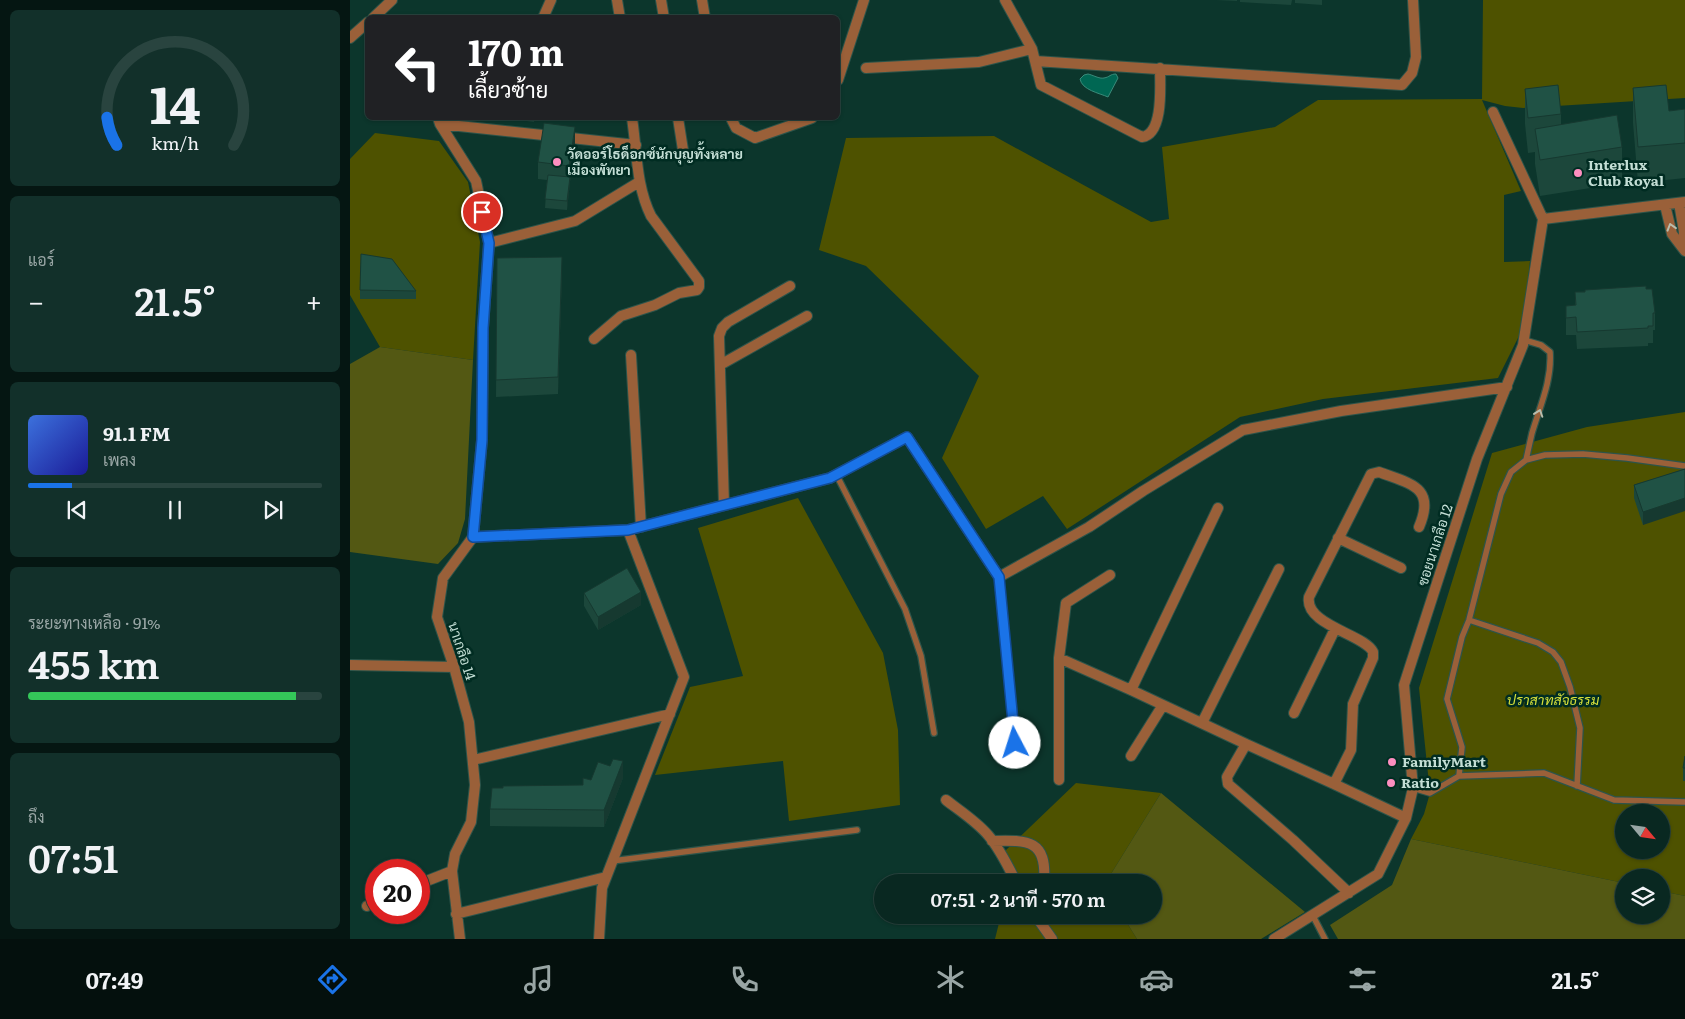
<!DOCTYPE html>
<html lang="th">
<head>
<meta charset="utf-8">
<style>
  :root { --surface:#092821; --page:#12302a; --text:#f1f3f6; --muted:#99a6a5; --line:#29443f; --accent:#1a73e8 }
  body { margin:0; font-family:Literata,Sarabun,serif; background:var(--page); color:var(--text); height:100vh; display:flex; flex-direction:column; font-size:19px; white-space:nowrap }
  * { box-sizing:border-box; margin:0 }
  p { font-size:16px; color:var(--muted) }
  .icon { flex:none; width:28px; height:28px; fill:none; stroke:currentColor; stroke-width:2; stroke-linecap:round; stroke-linejoin:round }
  .map { position:relative; flex:1; overflow:hidden }
  .panel { display:flex; flex-direction:column; gap:10px; padding:10px; background:#051612; width:350px }
  .panel>* { flex:none }
  .guide { position:absolute; left:15px; top:15px; width:475px; height:105px; border-radius:8px; box-shadow:0 1px 4px #0004,0 0 0 1px var(--line); background:#202124; color:#fff; overflow:hidden }
  .needle { width:32px; rotate:119deg }
  .controls { position:absolute; left:1265px; top:804px; display:grid; gap:10px }
  .controls a { display:grid; place-items:center; width:55px; height:55px; border-radius:50%; background:var(--surface); box-shadow:0 1px 4px #0004,0 0 0 1px var(--line); font-size:25px }
  .speed { position:absolute; left:15px; top:859px; display:flex; gap:10px; font-size:25px; font-weight:700; text-align:center }
  .speed>* { display:grid; place-content:center; width:65px; height:65px; border-radius:50%; background:var(--surface); box-shadow:0 1px 4px #0004,0 0 0 1px var(--line); line-height:1 }
  .speed .limit { border:8px solid #d22; background:#fff; color:#111 }
  .pin { position:absolute; display:grid; place-items:center; width:42px; height:42px; color:#fff; margin:-21px; border:2px solid #fff; border-radius:50%; box-shadow:0 1px 5px #0007 }
  .me { position:absolute; width:55px; margin:-28px; rotate:355deg; stroke-linejoin:round; filter:drop-shadow(0 0 4px #0008) }
  .turn { display:flex; align-items:center; gap:18px; height:105px; padding:0 20px; font-size:22px }
  .turn .icon { width:65px; height:65px; stroke-width:2.5 }
  .turn b { display:block; font-size:35px; line-height:42px }
  .big { font-size:38px; font-weight:600; line-height:1.1 }
  .panel .card { flex:1; display:flex; flex-direction:column; justify-content:center; gap:8px; min-width:0; padding:0 18px; border-radius:8px; background:var(--page) }
  .panel .dial { align-items:center; gap:0 }
  .dial svg { height:130px; overflow:visible; fill:none; stroke:var(--line); stroke-width:7; stroke-linecap:round; text-anchor:middle }
  .dial text { fill:var(--text); stroke:none }
  .song { display:flex; align-items:center; gap:15px }
  .cover { width:60px; height:60px; border-radius:8px; background:linear-gradient(135deg,hsl(220 70% 55%),hsl(240 70% 35%)) }
  .played { height:5px; border-radius:2px; background:linear-gradient(90deg,var(--accent) 15%,var(--line) 15%) }
  .keys { display:flex; justify-content:space-around; direction:ltr }
  .heat { display:flex; justify-content:space-between; align-items:center; font-size:28px; direction:ltr }
  .charge { height:8px; border-radius:4px; background:linear-gradient(90deg,#34c759 91%,var(--line) 0) }
  .trip { position:absolute; left:524px; top:874px; width:288px; height:50px; border-radius:25px; background:var(--surface); box-shadow:0 1px 4px #0004,0 0 0 1px var(--line); font-weight:600; line-height:50px; text-align:center }
  .dock { display:flex; height:80px; justify-content:space-around; align-items:center; background:#04100d; color:var(--muted) }
  .dock .icon { width:35px; height:35px }
  .dock .current { color:var(--accent) }
  .dock b { font-size:22px; color:var(--text) }
  main { display:flex; flex:1; min-height:0 }
  .map>svg:first-child { display:block }
  .green { fill:#4e5200; fill-rule:evenodd }
  .forest { fill:#535813 }
  .water { fill:#006753; stroke:#3a8b7a }
  .lines { fill:none; stroke-linecap:round; stroke-linejoin:round }
  .service-casing { stroke:#2d544a; stroke-width:8 }
  .minor-casing { stroke:#2d544a; stroke-width:12 }
  .service { stroke:#9a6039; stroke-width:5.5 }
  .minor { stroke:#9a6039; stroke-width:10 }
  .wall { fill:#1c473b }
  .shaded-wall { fill:#163930 }
  .building { fill:#205245; stroke:#163930 }
  .oneway { stroke:#b9beae }
  .route-casing { stroke:#114b97; stroke-width:12 }
  .route { stroke:#1a73e8; stroke-width:9 }
  .poi-dot { fill:#fd8ebf; stroke:#002c22; stroke-width:2 }
  .labels { text-anchor:middle; stroke-width:5; stroke-linejoin:round; paint-order:stroke }
  .poi-label { font-size:14px; font-weight:bold; fill:#c3ded5; stroke:#002c22; text-anchor:start }
  .street-label { font-size:14px; fill:#c3ded5; stroke:#002c22 }
  .park-label { font-size:14px; font-style:italic; fill:#d4df3a; stroke:#002c22 }
</style>
</head>
<body>
<main>
<section class="panel">
<div class="card dial"><svg viewBox="0 0 100 80">
<path d="M14 69A42 42 0 1 1 86 69"/>
<path d="M14 69A42 42 0 0 1 8 52" stroke="#1a73e8"/>
<text x="50" y="56" font-size="32" font-weight="700">14</text>
<text x="50" y="72" font-size="11">km/h</text>
</svg></div>
<div class="card"><p>แอร์</p>
<div class="heat"><a>−</a><b class="big">21.5°</b><a>+</a></div>
</div>
<div class="card">
<div class="song"><i class="cover"></i><div><b>91.1 FM</b><p>เพลง</p></div></div>
<div class="played"></div>
<div class="keys"><svg class="icon" aria-label="previous" viewBox="0 0 24 24"><path d="M18 5L8 12l10 7zM5 5v14"/></svg><svg class="icon" aria-label="pause" viewBox="0 0 24 24"><path d="M8 5v14M16 5v14"/></svg><svg class="icon" aria-label="next" viewBox="0 0 24 24"><path d="M6 5l10 7-10 7zM19 5v14"/></svg></div>
</div>
<div class="card"><p>ระยะทางเหลือ · 91%</p><b class="big">455 km</b><div class="charge"></div></div>
<div class="card"><p>ถึง</p><b class="big">07:51</b></div>
</section>
<div class="map">
<svg width="1335" height="939" viewBox="0 0 1335 939">
  <rect width="100%" height="100%" fill="#0c362c"/>
  <path class="green" d="M1133 0H1335V98L1173 108 1155 106 1132 100 1171 191 1154 195V262L1180 261 1173 328 1148 378 973 399 890 417 717 529 693 496 636 529 592 458 629 376 516 266 469 250 496 138 644 136 801 222 819 219 812 147 925 127 968 100 1132 99Z
    M25 133 89 141 118 182 130 242 123 360 30 347 0 295V159Z
    M1335 412V896L1311 891V878H1274V883L1061 839 1074 814 1080 793 1069 688 1142 453 1237 427ZM1274 812H1311V850H1274Z
    M448 498 533 653 548 730 550 805 439 821 433 761 305 775 340 687 393 676 348 528Z
    M726 783 811 793 756 882H663L655 851Z
    M651 915H772L787 939H645Z"/>
  <path class="forest" d="M30 347 123 360 115 519 108 543 88 564 0 552V364Z
    M811 793 955 912 911 939H787L772 915H802V882H756Z
    M1061 839 1274 883V915H1311V891L1335 896V939H988L980 925 1042 885Z"/>
  <path class="water" d="M738 74C743 75 749 79 754 78 760 77 760 74 766 74L768 78 758 97C749 93 732 90 730 79L734 75Z"/>
  <g class="lines">
    <defs>
      <path id="service" d="M1174 340 1191 345 1200 352C1202 381 1190 406 1182 433 1180 442 1178 451 1176 460
        M486 474 555 609 571 656 584 733
        M649 577 665 743
        M1119 620 1188 643 1203 652 1211 662 1220 687 1230 728 1227 786
        M1109 776 1112 747 1097 699 1112 637 1119 620 1151 494 1161 472 1176 460 1195 455 1233 454 1277 458 1335 466
        M1063 788 1080 793 1109 776 1194 773 1264 800 1335 802
        M262 861 507 830
        M963 916 975 939"/>
      <path id="minor" d="M267 0 270 18
        M311 0 314 18
        M352 0 355 18
        M655 0 682 49 691 85 792 137C814 134 810 85 810 68
        M23 18 42 0
        M193 18 201 0
        M0 38 18 22
        M685 61 1052 85 1062 73 1066 57 1063 0
        M516 68 629 62 682 49
        M488 80 514 0
        M88 118 90 124 126 181 139 243 133 328 132 440 123 537 93 578 87 617 104 667 119 722 125 785 121 822 105 854 102 871 110 939
        M328 118 333 150
        M381 118 386 128 405 138 462 118
        M90 124 286 145
        M1329 203 1334 232 1333 247
        M1315 205 1322 234 1335 251
        M1193 219 1335 202
        M139 243 225 221 289 182
        M244 339 271 316 305 305 329 293 347 290 349 287V281L301 216C286 186 287 151 282 118
        M281 355 291 527
        M370 365 457 316
        M374 505 369 336 372 328 378 322 440 286
        M123 537 278 530 480 478 557 437 649 577 739 527 793 491 893 430 991 411 1157 387
        M988 538 1051 568
        M709 658 716 603 760 575
        M0 665 104 667
        M781 690 868 508
        M944 713 985 629
        M852 723 929 569
        M781 756 813 705
        M123 760 320 714
        M709 780V658L781 690 896 744
        M984 784 1056 818
        M596 800C610 811 626 821 638 835 650 849 658 866 666 882
        M642 841C679 840 697 840 694 882
        M69 884 102 871
        M999 893 943 840 878 784 877 777 896 744 984 784 1001 750 1003 704 1023 658V652C1016 635 954 625 959 597L1021 474 1029 472C1061 484 1086 487 1069 527
        M17 906 26 902
        M106 914 256 877
        M685 915 702 939
        M249 939 252 888 334 677 278 530
        M924 939 1028 874 1056 818 1063 788 1054 685 1127 459 1173 345 1193 219 1143 112"/>
    </defs>
    <use href="#service" class="service-casing"/>
    <use href="#minor" class="minor-casing"/>
    <use href="#service" class="service"/>
    <use href="#minor" class="minor"/>
  </g>
  <path class="wall" d="M866 0H887V1Z
    M890 0H942L941 5 890 2Z
    M945 0H972V5L945 3Z
    M1283 88 1319 111 1335 109V178L1288 183 1283 123Z
    M1175 89 1211 114V124L1272 147V183L1190 196 1185 164V152L1178 153 1175 124Z
    M152 118H185L184 122Z
    M225 144 220 182 217 210 195 208 197 180 188 179V162Z
    M147 258 212 274 208 394 146 397Z
    M1296 289 1305 313V330H1303V343H1298V346L1227 349 1226 335H1216V306L1225 305V292Z
    M10 290 66 291V299H10Z
    M1335 469 1293 525 1284 498V485Z
    M234 593 291 605 248 630 234 606Z
    M1335 756V781H1333V768Z
    M273 778 254 827 140 826V809L233 785Z"/>
  <path class="shaded-wall" d="M225 127V144L220 182 217 210V201L219 179V166Z
    M212 257V274L208 394V377Z
    M1335 498V511L1293 525V512Z
    M291 592V605L248 630V617Z
    M273 761V778L254 827V810Z"/>
  <path class="building" d="M1208 85 1211 114 1178 118 1175 89Z
    M1316 85 1319 111 1335 109V143L1288 147 1283 88Z
    M1267 115 1272 147 1190 160 1185 129Z
    M194 123 225 127 219 166 188 162Z
    M198 175 220 177 217 201 195 199Z
    M11 254 42 259 66 291 10 290Z
    M212 257 208 377 146 380 147 258Z
    M1296 286V289H1302L1305 313H1303V326H1298V328L1227 332 1226 317 1216 318V306L1226 305 1225 292H1235V290Z
    M1335 469V498L1293 512 1284 485Z
    M277 568 291 592 248 617 234 593Z
    M1335 756V768H1333Z
    M263 759 273 761 254 810 140 809 142 788H153V786L233 785V778L241 780 248 762 260 766Z"/>
  <defs><path id="oneway-chevron" d="M-2-3.5L2.5 0L-2 3.5" fill="none" stroke-width="1.6" stroke-linecap="round" stroke-linejoin="round" transform="scale(1.25)"/></defs>
  <g class="oneway">
    <use href="#oneway-chevron" transform="translate(1321 227) rotate(-107)"/>
    <use href="#oneway-chevron" transform="translate(1189 413) rotate(-71)"/>
  </g>
  <g class="lines">
    <defs>
      <path id="route" d="M132 212 139 243 133 328 132 440 123 537 278 530 480 478 557 437 649 577 665 743"/>
    </defs>
    <use href="#route" class="route-casing"/>
    <use href="#route" class="route"/>
  </g>
  <g class="poi-dot">
    <circle cx="207" cy="162" r="5"/>
    <circle cx="1228" cy="173" r="5"/>
    <circle cx="1042" cy="762" r="5"/>
    <circle cx="1041" cy="783" r="5"/>
  </g>
  <g class="labels">
    <g class="poi-label">
      <text x="217" y="159">วัดออร์โธด็อกซ์นักบุญทั้งหลาย<tspan x="217" dy="16">เมืองพัทยา</tspan></text>
      <text x="1238" y="170">Interlux<tspan x="1238" dy="16">Club Royal</tspan></text>
      <text x="1052" y="767">FamilyMart</text>
      <text x="1051" y="788">Ratio</text>
    </g>
    <g class="street-label">
      <text transform="translate(1085 545) rotate(-72)" y="5">ซอยนาเกลือ 12</text>
      <text transform="translate(112 651) rotate(72)" y="5">นาเกลือ 14</text>
    </g>
    <g class="park-label">
      <text x="1203" y="705">ปราสาทสัจธรรม</text>
    </g>
  </g>
</svg>
<div class="controls">
<a><svg class="needle" viewBox="-14 -14 28 28"><path d="M0-13l5 13h-10z" fill="#e53935"/><path d="M0 13l5-13h-10z" fill="#99a6a5"/></svg></a>
<a><svg class="icon" aria-label="layers" viewBox="0 0 24 24"><path d="M12 4l9 5-9 5-9-5zM3 14l9 5 9-5"/></svg></a>
</div>
<div class="speed"><div class="limit">20</div></div>
<div class="pin" style="left:132px;top:212px;background:#d93025"><svg class="icon" aria-label="arrive" viewBox="0 0 24 24"><path d="M6 21V4h12l-3 4 3 4H6"/></svg></div>
<svg class="me" style="left:665px;top:743px" viewBox="-20 -20 40 40"><circle r="19" fill="#fff"/><path d="M0-13L10 11 0 6-10 11z" fill="#1a73e8"/></svg>
<div class="trip">07:51 · 2 นาที · 570 m</div>
<div class="guide">
<div class="turn"><svg class="icon" aria-label="left" viewBox="0 0 24 24"><path d="M17 20v-9H6M10 6l-5 5 5 5"/></svg><div><b>170 m</b>เลี้ยวซ้าย</div></div>
</div>
</div>
</main>
<nav class="dock">
<b>07:49</b>
<svg class="icon current" aria-label="directions" viewBox="0 0 24 24"><path d="M12 3l9 9-9 9-9-9zM9 14v-3h6M13 9l2 2-2 2"/></svg>
<svg class="icon" aria-label="music" viewBox="0 0 24 24"><path d="M9 18V5l10-2v13"/><circle cx="6" cy="18" r="3"/><circle cx="16" cy="16" r="3"/></svg>
<svg class="icon" aria-label="phone" viewBox="0 0 24 24"><path d="M5 4h4l2 5-3 2q2 4 5 5l2-3 5 2v4C11 20 4 13 5 4z"/></svg>
<svg class="icon" aria-label="climate" viewBox="0 0 24 24"><path d="M12 3v18M4 7l16 10M4 17L20 7"/></svg>
<svg class="icon" aria-label="car" viewBox="0 0 24 24"><path d="M5 17H2v-5l4-1 3-4h7l3 4 3 1v5h-3M9 17h6M6 11h13"/><circle cx="7" cy="17" r="2"/><circle cx="17" cy="17" r="2"/></svg>
<svg class="icon" aria-label="filters" viewBox="0 0 24 24"><path d="M4 7h16M4 17h16"/><circle cx="9" cy="7" r="2"/><circle cx="15" cy="17" r="2"/></svg>
<b>21.5°</b>
</nav>
</body>
</html>
